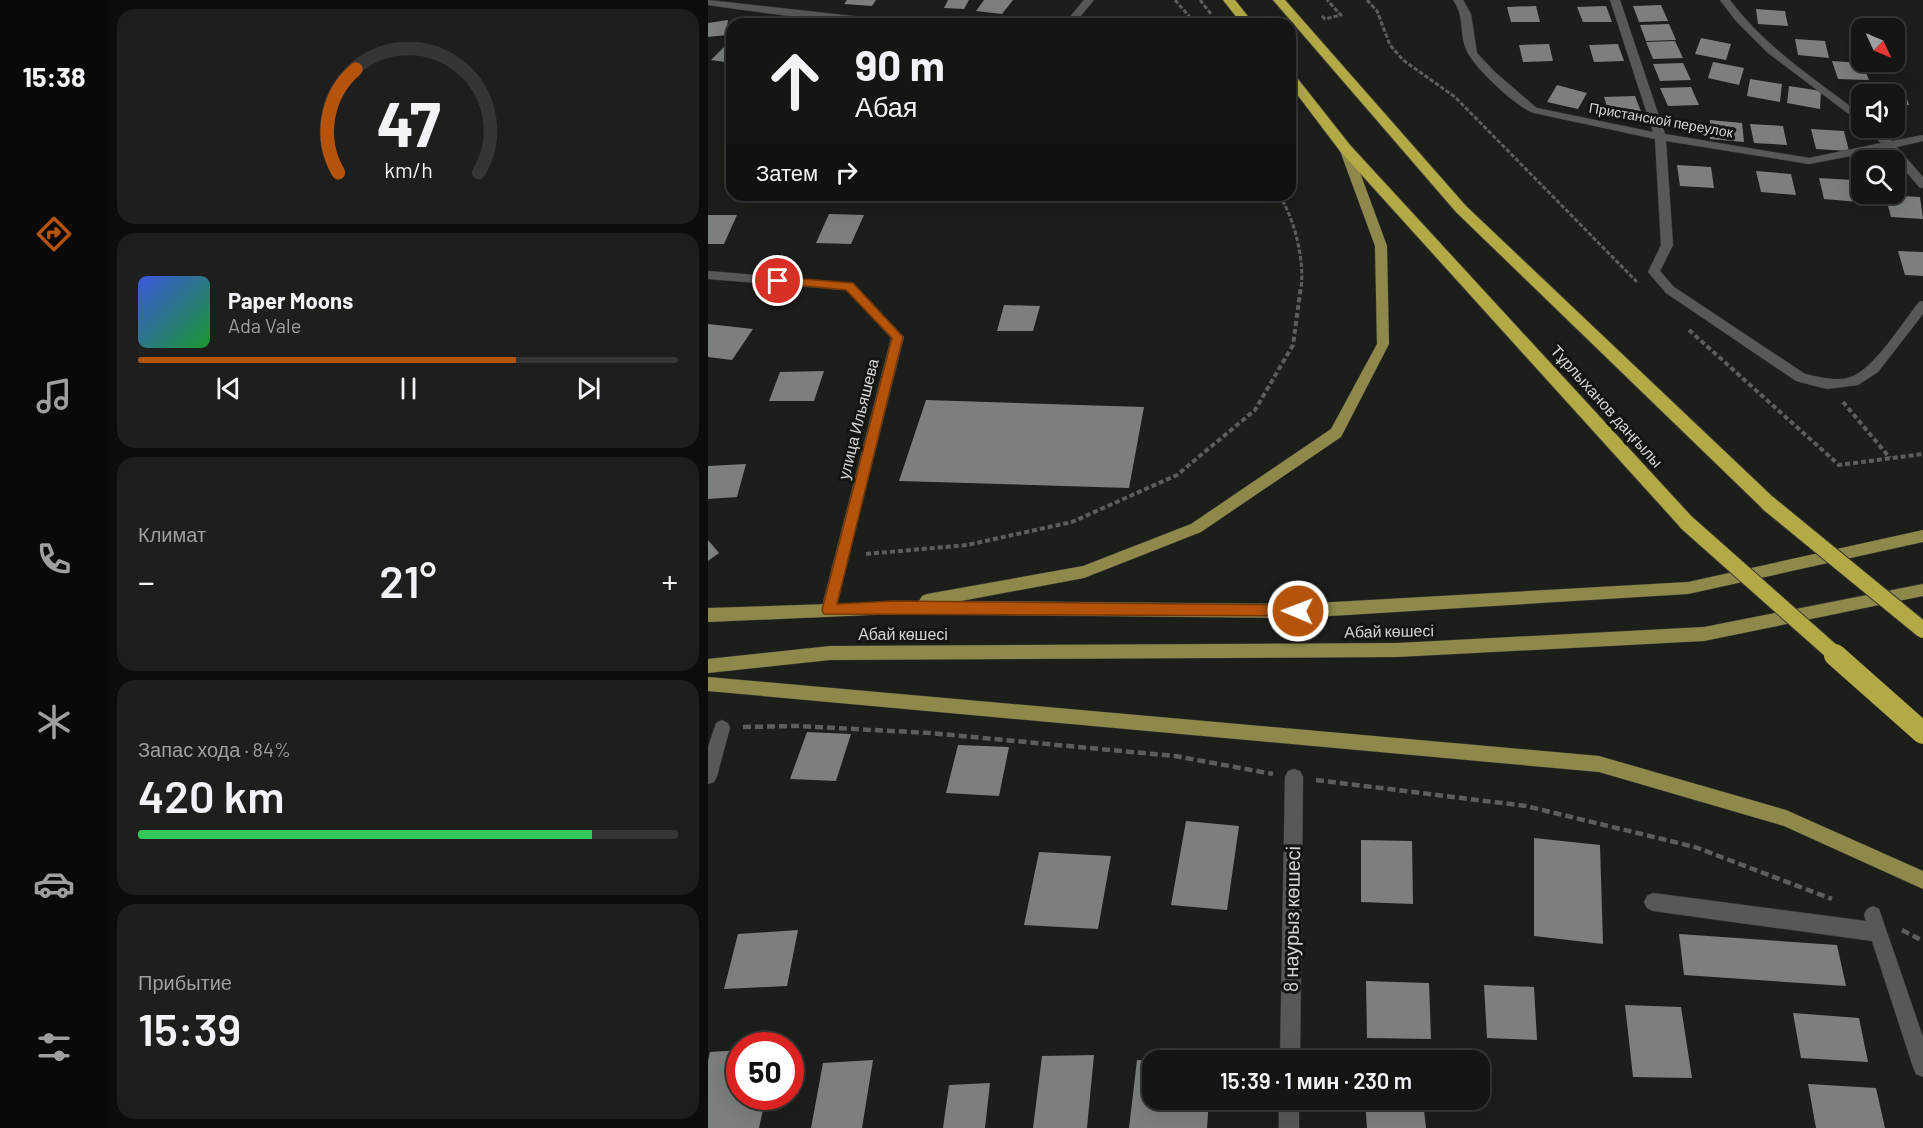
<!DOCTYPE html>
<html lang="ru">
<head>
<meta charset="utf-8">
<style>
  :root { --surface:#151614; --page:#1e1f1d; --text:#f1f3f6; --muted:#9d9fa0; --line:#343534; --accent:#b45309 }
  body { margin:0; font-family:Barlow,sans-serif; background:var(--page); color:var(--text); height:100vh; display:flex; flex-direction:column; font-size:22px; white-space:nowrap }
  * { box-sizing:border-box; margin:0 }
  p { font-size:20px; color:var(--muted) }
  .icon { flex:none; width:33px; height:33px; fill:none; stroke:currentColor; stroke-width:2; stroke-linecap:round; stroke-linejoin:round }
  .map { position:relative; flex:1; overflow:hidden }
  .sheet { display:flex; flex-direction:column; gap:9px; padding:9px; background:#0c0c0b; width:600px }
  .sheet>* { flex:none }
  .banner { position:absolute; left:18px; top:18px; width:570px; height:183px; border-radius:18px; box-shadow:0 6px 24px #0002,0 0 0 2px var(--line); background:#151614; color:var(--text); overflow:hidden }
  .needle { width:39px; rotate:134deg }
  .tools { position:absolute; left:1143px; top:18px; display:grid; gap:12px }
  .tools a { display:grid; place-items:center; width:54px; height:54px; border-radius:12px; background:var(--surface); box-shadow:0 6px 24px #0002,0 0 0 2px var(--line); font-size:30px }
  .speed { position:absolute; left:18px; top:1032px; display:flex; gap:12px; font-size:30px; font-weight:700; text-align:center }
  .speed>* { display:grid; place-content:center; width:78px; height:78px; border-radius:50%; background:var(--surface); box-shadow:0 6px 24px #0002,0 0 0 2px var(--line); line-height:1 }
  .speed .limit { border:9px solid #d22; background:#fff; color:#111 }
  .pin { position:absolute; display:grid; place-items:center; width:51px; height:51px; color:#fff; margin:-26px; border:3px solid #fff; border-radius:50%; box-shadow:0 2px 6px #0007 }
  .me { position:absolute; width:66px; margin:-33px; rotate:271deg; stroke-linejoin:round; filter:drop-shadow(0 0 4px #0008) }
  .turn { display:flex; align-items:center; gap:21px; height:126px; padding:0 30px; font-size:27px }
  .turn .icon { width:78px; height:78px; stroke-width:2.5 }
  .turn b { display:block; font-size:42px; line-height:51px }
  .then { display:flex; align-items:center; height:57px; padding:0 30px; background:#0003; gap:12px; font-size:22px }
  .big { font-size:45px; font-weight:600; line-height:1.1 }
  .sheet .card { flex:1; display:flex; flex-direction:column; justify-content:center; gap:9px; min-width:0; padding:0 21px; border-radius:18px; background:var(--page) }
  .sheet .dial { align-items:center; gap:0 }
  .dial svg { height:156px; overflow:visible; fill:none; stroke:var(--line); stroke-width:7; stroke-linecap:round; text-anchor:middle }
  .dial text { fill:var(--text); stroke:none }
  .song { display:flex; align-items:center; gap:18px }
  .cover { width:72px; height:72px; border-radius:9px; background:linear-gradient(135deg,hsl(230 70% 55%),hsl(130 70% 35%)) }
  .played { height:6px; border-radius:3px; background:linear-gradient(90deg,var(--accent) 70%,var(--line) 70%) }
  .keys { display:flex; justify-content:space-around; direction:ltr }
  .heat { display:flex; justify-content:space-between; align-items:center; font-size:33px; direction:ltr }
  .charge { height:9px; border-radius:4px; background:linear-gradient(90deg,#34c759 84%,var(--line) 0) }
  .trip { position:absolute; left:434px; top:1050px; width:348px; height:60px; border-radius:18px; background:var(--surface); box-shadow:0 6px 24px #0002,0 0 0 2px var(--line); font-weight:600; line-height:60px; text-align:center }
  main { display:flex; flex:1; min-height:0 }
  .tab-bar { display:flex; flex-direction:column; width:108px; justify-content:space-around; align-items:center; background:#080908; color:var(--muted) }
  .tab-bar .icon { width:42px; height:42px }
  .tab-bar .active { color:var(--accent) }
  .tab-bar b { font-size:27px; color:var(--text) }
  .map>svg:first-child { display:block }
  .building { fill:#7b807c }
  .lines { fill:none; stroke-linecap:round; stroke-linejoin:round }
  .minor-casing { stroke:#383936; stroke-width:1 }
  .major-casing { stroke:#383936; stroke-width:1 }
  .highway-casing { stroke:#383936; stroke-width:2 }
  .path-far2 { stroke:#5c5e5b; stroke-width:3; stroke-dasharray:4.5 2; stroke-linecap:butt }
  .path-far1 { stroke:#5c5e5b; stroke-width:4; stroke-dasharray:5 3; stroke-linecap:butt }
  .path { stroke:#5c5e5b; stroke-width:4.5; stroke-dasharray:8 4; stroke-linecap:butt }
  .minor { fill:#575954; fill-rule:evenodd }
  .major { fill:#8e894b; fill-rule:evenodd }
  .highway { fill:#b3a945; fill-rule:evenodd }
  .highway-bridge-far1-casing { stroke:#383936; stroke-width:18; stroke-linecap:butt }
  .highway-bridge-casing { stroke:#383936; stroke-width:23; stroke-linecap:butt }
  .highway-bridge-far1 { stroke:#b3a945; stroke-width:16 }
  .highway-bridge { stroke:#b3a945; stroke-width:22 }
  .route { fill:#b45309; stroke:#753606; stroke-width:1.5 }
  .labels { text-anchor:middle; stroke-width:6; stroke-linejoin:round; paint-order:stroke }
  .far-street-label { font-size:14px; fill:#d3d5d2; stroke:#131511 }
  .street-label { font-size:16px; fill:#d3d5d2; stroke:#131511 }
  .near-street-label { font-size:20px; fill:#d3d5d2; stroke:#131511 }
</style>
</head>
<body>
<main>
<nav class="tab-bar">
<b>15:38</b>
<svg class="icon active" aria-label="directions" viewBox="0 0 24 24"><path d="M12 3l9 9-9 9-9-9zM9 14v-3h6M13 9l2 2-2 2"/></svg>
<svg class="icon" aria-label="music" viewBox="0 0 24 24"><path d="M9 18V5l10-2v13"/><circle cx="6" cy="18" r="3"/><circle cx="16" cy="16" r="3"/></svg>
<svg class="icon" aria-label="phone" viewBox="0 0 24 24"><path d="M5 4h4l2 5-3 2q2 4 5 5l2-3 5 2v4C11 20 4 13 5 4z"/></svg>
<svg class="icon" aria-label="climate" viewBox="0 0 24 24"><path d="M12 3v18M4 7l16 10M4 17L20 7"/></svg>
<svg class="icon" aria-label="car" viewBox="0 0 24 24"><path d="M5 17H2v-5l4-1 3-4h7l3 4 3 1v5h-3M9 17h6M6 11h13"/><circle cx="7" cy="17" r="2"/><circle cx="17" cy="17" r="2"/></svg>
<svg class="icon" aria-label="filters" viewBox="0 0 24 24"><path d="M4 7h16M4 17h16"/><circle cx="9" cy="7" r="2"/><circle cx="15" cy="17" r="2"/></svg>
</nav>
<section class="sheet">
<div class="card dial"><svg viewBox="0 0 100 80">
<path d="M14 69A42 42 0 1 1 86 69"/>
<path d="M14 69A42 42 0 0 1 23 16" stroke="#b45309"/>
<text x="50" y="56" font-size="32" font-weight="700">47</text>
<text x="50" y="72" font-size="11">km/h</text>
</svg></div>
<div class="card">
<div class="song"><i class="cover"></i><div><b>Paper Moons</b><p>Ada Vale</p></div></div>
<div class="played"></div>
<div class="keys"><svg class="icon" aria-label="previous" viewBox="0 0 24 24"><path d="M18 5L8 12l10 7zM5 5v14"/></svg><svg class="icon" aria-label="pause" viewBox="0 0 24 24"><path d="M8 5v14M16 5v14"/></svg><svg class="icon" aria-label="next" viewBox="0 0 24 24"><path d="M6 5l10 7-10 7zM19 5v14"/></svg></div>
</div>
<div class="card"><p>Климат</p>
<div class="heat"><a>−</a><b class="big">21°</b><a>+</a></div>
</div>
<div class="card"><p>Запас хода · 84%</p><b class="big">420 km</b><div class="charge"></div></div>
<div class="card"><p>Прибытие</p><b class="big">15:39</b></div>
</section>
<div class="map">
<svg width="1215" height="1128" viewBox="0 0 1215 1128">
  <rect width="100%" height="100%" fill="#1c1e1a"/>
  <path class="building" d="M139 0H168L164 6 136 4Z
    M240 0H261L256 9 236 8Z
    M276 0H305L294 14 268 11Z
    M953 5 960 21 931 22 925 6Z
    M828 6 832 22H803L799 7Z
    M898 6 904 22H875L869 7Z
    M1048 9 1077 11 1080 26 1050 24Z
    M20 20 18 35 0 37V23Z
    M961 24 968 40 938 41 932 25Z
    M993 38 1023 44 1018 60 987 54Z
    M1087 39 1117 41 1121 58 1090 55Z
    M22 41H24V63L3 60Z
    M967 41 975 58 945 59 938 42Z
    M841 44 845 61 815 62 811 45Z
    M910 44 916 61 886 62 881 45Z
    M1124 61 1154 63 1161 80 1130 79Z
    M1005 62 1036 68 1031 85 1000 78Z
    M975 63 983 80 952 81 945 64Z
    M1042 79 1074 84 1072 102 1039 96Z
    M849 85 879 93 870 109 839 102Z
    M1163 85 1195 87 1201 105 1186 104V94H1166Z
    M1081 86 1113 91 1112 109 1079 103Z
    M983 87 991 105 960 106 952 88Z
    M927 96 934 114 902 115 896 97Z
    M1002 120 1034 123 1036 142 1002 139Z
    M1042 124 1075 126 1079 145 1046 143Z
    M1103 129 1136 131 1141 151 1108 149Z
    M1186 164H1192L1199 185 1186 184Z
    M969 165 1003 167 1006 188 972 186Z
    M1048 171 1083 174 1088 195 1053 192Z
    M1111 178 1145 180 1151 202 1116 199Z
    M1177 195 1212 197 1215 219 1183 217Z
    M121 214 156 215 143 244 108 243Z
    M0 215H29L16 244H0Z
    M1190 251 1215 252V276L1197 275Z
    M296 305 332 306 325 331H289Z
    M0 324 45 329 24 360 0 357Z
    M116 371 106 401H61L72 372Z
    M218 400 436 407 421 488 191 481Z
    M38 464 29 497 0 499V466Z
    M0 540 11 553 0 561Z
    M99 732 143 734 128 781 82 779Z
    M250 745 301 747 291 796 238 793Z
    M478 821 531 826 519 910 463 905Z
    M826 838 892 845 895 944 826 936Z
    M653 840 704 841 705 904 653 902Z
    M331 852 403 856 390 929 316 925Z
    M90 930 79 986 16 989 30 934Z
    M971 934 1129 945 1138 986 976 975Z
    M658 981 721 983 723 1039 659 1038Z
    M776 985 826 987 829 1040 779 1038Z
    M917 1005 973 1007 984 1078 925 1077Z
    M1085 1013 1151 1018 1160 1062 1093 1058Z
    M32 1050V1096H58L51 1128H0V1061L2 1052Z
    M386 1055 379 1128H325L334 1056Z
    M165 1060 154 1128H103L115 1063Z
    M429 1060 444 1061V1100H501L499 1128H421Z
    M282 1083 277 1128H235L241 1085Z
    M1100 1084 1168 1088 1177 1128H1108Z
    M657 1100H715L718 1128H659Z"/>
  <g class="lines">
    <defs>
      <path id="minor" d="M0 0 190 21 195 24C130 24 64 14 0 5Z
        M376 0H386L366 24H356Z
        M745 0H755L763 14 769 53 787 72 824 104 829 108 945 132 902 0H912L957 134 1101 158 1173 143 1156 128H1167L1184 141 1215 135V141L1189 147 1215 177V188L1211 187 1179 149 1101 164 958 141 965 245 952 271 966 287 1097 374C1111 377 1128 382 1143 377 1167 368 1194 323 1211 302L1215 301V314L1170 372 1150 385 1119 389 1088 381 958 293 940 272 953 245 947 139 826 113C809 108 764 66 758 49 751 32 757 16 745 0Z
        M1012 0H1022C1058 48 1107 79 1154 115V124L1060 53 1028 21Z
        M0 271 145 283 196 337 126 615 121 617 116 615 113 610 183 338 138 290 0 279Z
        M14 720 20 723 22 728 9 776 6 782 0 784V747L8 723Z
        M586 769 592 771 595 777 592 1060H572L577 777 580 771Z
        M945 893 1158 921 1156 915 1159 909 1165 906 1171 909 1215 1037V1077L1208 1074 1205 1067 1164 941 945 911 939 908 936 902 939 896Z
        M571 1100H591V1128H571Z"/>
      <path id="major" d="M637 145 643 148 679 246 681 344 633 437 493 532 376 578 253 601 590 604 980 582 1215 530V542L980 594 590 618 185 614 0 622V608L211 601 214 596 219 594 375 566 483 524 623 429 669 344 667 246 631 148Z
        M1215 584V596L996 641 689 657 122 660 0 673V659L122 646 689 643 996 627Z
        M0 677 891 756 1078 810 1215 871V889L1076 826 891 772 0 691Z"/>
      <path id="highway" d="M515 0H527L546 24H534Z
        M565 0H577L758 206 1067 499 1070 504 1067 509 1061 511 1055 509 748 212Z
        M582 73 586 74 642 145 985 518 988 523 985 528 979 530 973 528 632 151 582 85Z"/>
    </defs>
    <use href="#minor" class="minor-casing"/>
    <use href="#major" class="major-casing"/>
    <use href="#highway" class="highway-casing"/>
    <path class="path-far2" d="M467 0 488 24
      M492 0 503 14
      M659 0 669 11 682 45 695 60 747 97 929 282
      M614 16 617 19 633 15 619 0
      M467 24 483 18
      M571 195C586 217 597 261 593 288"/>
    <path class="path-far1" d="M981 330 1131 465 1215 454
      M1135 402 1182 458
      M158 554 259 545 364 522 469 475 547 410 585 345 593 286"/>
    <path class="path" d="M35 727 89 726 222 733 467 756 565 774
      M608 780 818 806 987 847 1124 899
      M1194 930 1215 941"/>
    <use href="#minor" class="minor"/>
    <use href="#major" class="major"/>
    <use href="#highway" class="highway"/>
    <defs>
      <path id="highway-bridge-far1" d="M1061 504 1215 630
        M979 523 1129 656"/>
      <path id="highway-bridge" d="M1127 655 1215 733"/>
    </defs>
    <use href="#highway-bridge-far1" class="highway-bridge-far1-casing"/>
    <use href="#highway-bridge" class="highway-bridge-casing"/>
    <use href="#highway-bridge-far1" class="highway-bridge-far1"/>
    <use href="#highway-bridge" class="highway-bridge"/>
  </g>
  <path class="route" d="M70 277 145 283 195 337 129 604 185 601 590 605 594 607 597 611 594 616 116 614 114 610 184 338 138 290 67 283V278Z"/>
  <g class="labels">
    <g class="far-street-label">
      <text transform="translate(953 120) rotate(10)" y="5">Пристанской переулок</text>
    </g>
    <g class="street-label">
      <text transform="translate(899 406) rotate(48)" y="6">Тұрлыханов даңғылы</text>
      <text transform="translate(150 419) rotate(-76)" y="6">улица Ильяшева</text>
      <text transform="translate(681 631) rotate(-1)" y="6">Абай көшесі</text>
      <text x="195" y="640">Абай көшесі</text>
    </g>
    <g class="near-street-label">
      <text transform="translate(584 919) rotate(-89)" y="7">8 наурыз көшесі</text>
    </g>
  </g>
</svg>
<div class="tools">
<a><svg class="needle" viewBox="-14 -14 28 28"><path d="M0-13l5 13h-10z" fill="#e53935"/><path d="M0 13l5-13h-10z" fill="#9d9fa0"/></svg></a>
<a><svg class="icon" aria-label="sound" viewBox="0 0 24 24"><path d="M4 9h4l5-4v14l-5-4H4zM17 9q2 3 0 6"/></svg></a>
<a><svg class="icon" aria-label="search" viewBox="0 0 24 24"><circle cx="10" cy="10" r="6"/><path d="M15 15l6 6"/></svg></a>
</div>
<div class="speed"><div class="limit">50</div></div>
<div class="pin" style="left:70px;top:281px;background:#d93025"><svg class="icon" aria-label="arrive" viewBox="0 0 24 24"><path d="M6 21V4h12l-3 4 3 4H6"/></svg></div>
<svg class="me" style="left:590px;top:611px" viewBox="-20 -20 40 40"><circle r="17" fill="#b45309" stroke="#fff" stroke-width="3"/><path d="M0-11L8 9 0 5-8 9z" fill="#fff"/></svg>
<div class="trip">15:39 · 1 мин · 230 m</div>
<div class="banner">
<div class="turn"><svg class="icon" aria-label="ahead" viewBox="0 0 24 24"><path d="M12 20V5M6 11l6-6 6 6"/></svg><div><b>90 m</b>Абая</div></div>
<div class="then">Затем<svg class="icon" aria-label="right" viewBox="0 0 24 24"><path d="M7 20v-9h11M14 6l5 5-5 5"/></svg></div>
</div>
</div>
</main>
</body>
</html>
